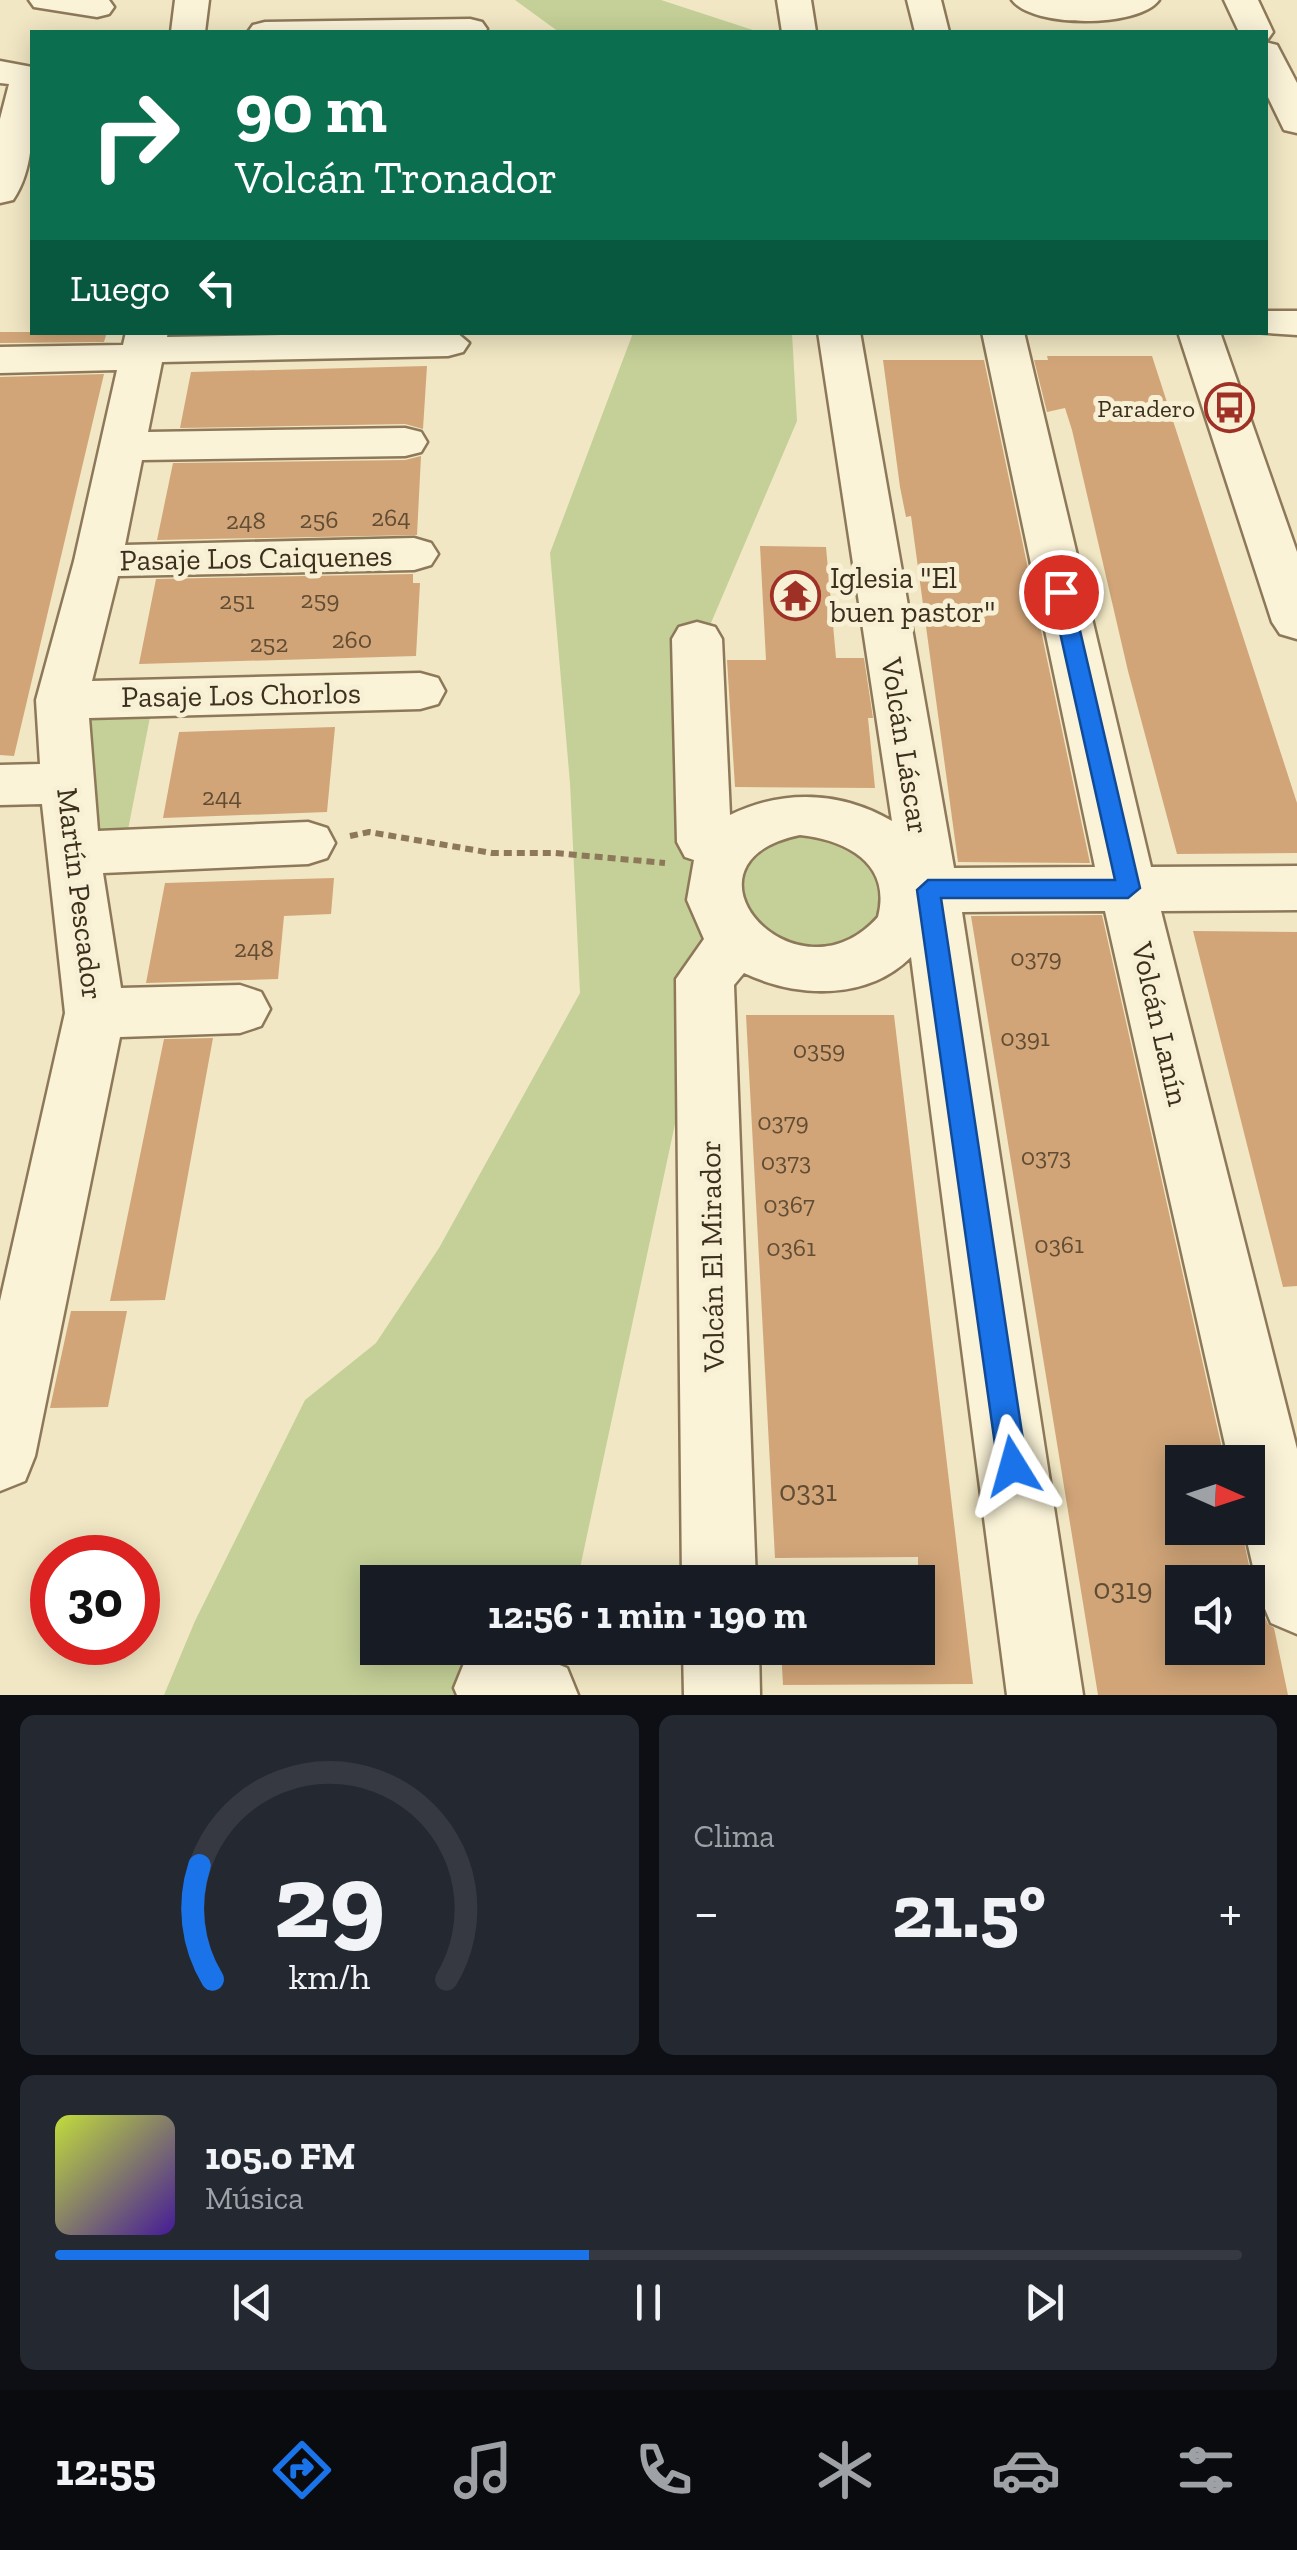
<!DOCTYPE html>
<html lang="es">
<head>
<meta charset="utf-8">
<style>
  :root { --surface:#171b24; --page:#242831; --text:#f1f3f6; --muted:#9ea1a6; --line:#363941; --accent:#1a73e8 }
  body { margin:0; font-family:"Zilla Slab",serif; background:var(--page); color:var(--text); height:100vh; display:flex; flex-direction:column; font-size:38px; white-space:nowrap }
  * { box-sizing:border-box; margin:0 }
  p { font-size:32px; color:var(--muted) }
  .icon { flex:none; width:55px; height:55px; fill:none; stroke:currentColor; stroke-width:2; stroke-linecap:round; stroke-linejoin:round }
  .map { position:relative; height:1695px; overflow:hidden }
  .drawer { display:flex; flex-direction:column; gap:20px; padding:20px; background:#0d0f14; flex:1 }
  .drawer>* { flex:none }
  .banner { position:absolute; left:30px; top:30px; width:1238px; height:305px; border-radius:0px; box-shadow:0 5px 25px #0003; background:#0b6e4f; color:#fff; overflow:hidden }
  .needle { width:65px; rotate:93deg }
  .controls { position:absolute; left:1165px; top:1445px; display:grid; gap:20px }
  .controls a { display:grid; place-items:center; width:100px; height:100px; border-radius:0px; background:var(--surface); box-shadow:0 5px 25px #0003; font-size:50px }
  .speed { position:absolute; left:30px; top:1535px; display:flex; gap:20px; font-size:50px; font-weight:700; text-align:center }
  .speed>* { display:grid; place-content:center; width:130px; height:130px; border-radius:50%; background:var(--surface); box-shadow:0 5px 25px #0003; line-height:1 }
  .speed .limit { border:15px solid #d22; background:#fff; color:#111 }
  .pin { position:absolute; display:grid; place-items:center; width:85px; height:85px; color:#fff; margin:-42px; border:5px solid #fff; border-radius:50%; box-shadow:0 2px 10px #0007 }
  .me { position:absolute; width:110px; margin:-55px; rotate:352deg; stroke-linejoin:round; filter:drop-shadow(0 0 8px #0008) }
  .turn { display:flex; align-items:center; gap:35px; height:210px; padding:0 40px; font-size:45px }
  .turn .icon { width:130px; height:130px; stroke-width:2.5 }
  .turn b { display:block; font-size:70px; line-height:85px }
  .then { display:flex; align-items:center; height:95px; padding:0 40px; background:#0003; gap:20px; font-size:38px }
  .big { font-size:75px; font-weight:700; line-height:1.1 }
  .drawer .widget { flex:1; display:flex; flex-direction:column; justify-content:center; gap:15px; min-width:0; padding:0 35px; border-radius:15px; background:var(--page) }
  .drawer .dial { align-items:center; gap:0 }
  .dial svg { height:260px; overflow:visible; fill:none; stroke:var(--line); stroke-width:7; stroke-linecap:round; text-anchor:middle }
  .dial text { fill:var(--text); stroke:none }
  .song { display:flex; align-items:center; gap:30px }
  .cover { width:120px; height:120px; border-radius:15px; background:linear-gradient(135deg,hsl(70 70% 55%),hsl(260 70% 35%)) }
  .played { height:10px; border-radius:5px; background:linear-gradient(90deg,var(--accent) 45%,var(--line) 45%) }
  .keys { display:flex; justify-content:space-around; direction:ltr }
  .heat { display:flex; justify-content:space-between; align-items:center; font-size:55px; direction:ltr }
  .drawer .tiles { flex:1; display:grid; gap:20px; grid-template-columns:1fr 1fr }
  .widget:last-child { grid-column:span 2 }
  .trip { position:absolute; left:360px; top:1565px; width:575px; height:100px; border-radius:0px; background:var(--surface); box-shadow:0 5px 25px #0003; font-weight:700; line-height:100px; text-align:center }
  .tabs { display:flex; height:160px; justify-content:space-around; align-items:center; background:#090b0e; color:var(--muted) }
  .tabs .icon { width:70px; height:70px }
  .tabs .on { color:var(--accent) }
  .tabs b { font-size:45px; color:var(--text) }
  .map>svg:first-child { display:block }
  .green { fill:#c4d097 }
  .building { fill:#d1a578; fill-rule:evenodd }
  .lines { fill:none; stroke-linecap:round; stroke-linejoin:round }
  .minor-casing { stroke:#8d7959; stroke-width:5 }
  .path { stroke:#8d7959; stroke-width:6; stroke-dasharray:8 5; stroke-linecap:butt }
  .minor { fill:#fbf3d8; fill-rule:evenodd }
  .route { fill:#1a73e8; stroke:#114b97; stroke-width:2.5 }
  .labels { text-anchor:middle; stroke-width:10; stroke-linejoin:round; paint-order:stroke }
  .far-poi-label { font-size:25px; fill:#3c2f1e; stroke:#f8f0d4; text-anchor:end }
  .number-label { font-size:25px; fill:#614c34 }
  .street-label { font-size:30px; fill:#3c2f1e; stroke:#f8f0d4 }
  .poi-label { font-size:30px; fill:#3c2f1e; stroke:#f8f0d4; text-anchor:start }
  .near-number-label { font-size:30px; fill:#614c34 }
</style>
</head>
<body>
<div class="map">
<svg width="1297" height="1695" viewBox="0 0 1297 1695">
  <rect width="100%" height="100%" fill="#f1e7c4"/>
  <path class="green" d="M515 0H661L759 32H559Z
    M633 333H792L797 421 708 630 703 993 577 1582H378V1648H532L493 1695H164L195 1621 305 1400 376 1343 439 1248 580 993 570 783 550 553Z
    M151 712 126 840 89 842 82 722 93 713Z
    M801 835C882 838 917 929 829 945 814 948 796 948 782 941 769 934 757 921 745 912 743 901 738 882 740 871 747 846 781 839 801 835Z"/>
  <path class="building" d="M0 332H107L104 342 0 343Z
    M1047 356H1152L1297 803V853L1177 854 1128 671 1072 430 1065 408 1047 412 1034 360H1048Z
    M883 360H984L1090 863 958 862 911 516 906 517 900 487Z
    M427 366 423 429 405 424 180 428 191 372Z
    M104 374 14 756 0 755V377Z
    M421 456 417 535 157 540 173 463 405 460Z
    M760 546 826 547 836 658H864L873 718H868L875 788 735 787 727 660H766Z
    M413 574V583H420L416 656 139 664 156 579Z
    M335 727 327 812 163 818 179 732Z
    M334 878 331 914 284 916 278 979 146 983 165 883Z
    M1102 915 1225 1462H1182V1528H1241L1256 1598 1268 1624 1274 1628 1288 1695H1098L971 916ZM1182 1582H1248V1648H1182Z
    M1193 931 1297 932V1286L1283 1287Z
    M746 1015H894L973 1684 783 1685 781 1648H918V1557L775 1558Z
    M213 1038 165 1300 110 1301 164 1039Z
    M71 1311H127L108 1407 50 1408Z"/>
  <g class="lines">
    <defs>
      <path id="minor" d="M29 0H109L114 7 109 14 97 17 34 7Z
        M175 0H209L205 32H171Z
        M777 0H811L816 32H782Z
        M907 0H941L949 32H915Z
        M1012 0H1159C1139 28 1032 28 1012 0Z
        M1224 0H1258L1273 32 1268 39 1265 40V32H1239Z
        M470 19 482 22 487 29 485 32H248L253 25 265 22Z
        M1265 42 1277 45 1297 83V133L1284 130 1265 91Z
        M0 61 32 67C32 109 38 164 13 200L0 203V119L9 84 0 83Z
        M1265 311H1297V335L1253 332H1265Z
        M126 332H168L167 337 456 332 469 343 463 352 448 356 162 362 148 432 405 428 421 432 427 442 421 452 405 456 142 460 125 545 414 538 431 543 438 554 431 565 414 570 118 576 92 681 420 673 438 678 445 691 438 704 420 709 89 718 98 831 308 822 327 828 335 843 327 858 308 864 103 873 121 988 240 985 261 992 270 1009 261 1026 240 1033 120 1037 35 1456 25 1481 0 1491V1301L65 1013 42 804 0 805V765L40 764 36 700 74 561 117 370 0 373V347L123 345Z
        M818 332H860L954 868 1095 867 982 332H1024L1151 867 1297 866V910L1161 911 1297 1449V1634L1271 1623 1260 1597 1244 1528H1248V1462H1229L1105 911 962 912 1083 1695H1007L911 957C867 1001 797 998 744 973L734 985 756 1582H682L676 979 704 939 687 900 694 860 685 857 677 842 672 639 679 627 697 622 715 627 722 639 730 815C783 789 841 791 892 821ZM800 835C846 840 892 863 878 917 796 1009 665 863 800 835Z
        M1178 332H1220L1297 552V639L1280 634 1272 622Z
        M683 1648H759L760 1695H684Z
        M492 1650 540 1657 567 1668 578 1695H457L454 1688 465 1661Z"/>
    </defs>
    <use href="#minor" class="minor-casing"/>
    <path class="path" d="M350 836 369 832 492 853H555L665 863"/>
    <use href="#minor" class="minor"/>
  </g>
  <path class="route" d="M1061 585 1071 592 1140 888 1128 898H941L1027 1466 1023 1477 1013 1481 1002 1477 998 1466 917 890 928 880H1115L1051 592Z"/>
  <defs>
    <symbol id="bus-ring" viewBox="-11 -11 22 22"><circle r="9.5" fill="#f8f0d4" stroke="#9f3026" stroke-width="1.5"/><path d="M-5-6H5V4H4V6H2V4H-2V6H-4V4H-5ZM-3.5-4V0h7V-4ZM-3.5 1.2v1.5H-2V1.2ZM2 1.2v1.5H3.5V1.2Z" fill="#9f3026"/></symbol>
    <symbol id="temple-ring" viewBox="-11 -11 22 22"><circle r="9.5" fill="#f8f0d4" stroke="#9f3026" stroke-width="1.5"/><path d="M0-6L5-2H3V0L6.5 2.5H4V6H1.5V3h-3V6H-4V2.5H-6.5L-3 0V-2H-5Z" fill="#9f3026"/></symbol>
  </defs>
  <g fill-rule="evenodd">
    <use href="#bus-ring" x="1202" y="380" width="55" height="55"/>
    <use href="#temple-ring" x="768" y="568" width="55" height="55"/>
  </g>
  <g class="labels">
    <g class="far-poi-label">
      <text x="1195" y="417">Paradero</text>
    </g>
    <g class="number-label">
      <text x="391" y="526">264</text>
      <text x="319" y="528">256</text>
      <text x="246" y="529">248</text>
      <text x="320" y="608">259</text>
      <text x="237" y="609">251</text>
      <text x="352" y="648">260</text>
      <text x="269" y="652">252</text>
      <text x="222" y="805">244</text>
      <text x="254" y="957">248</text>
      <text x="1036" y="966">0379</text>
      <text x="1025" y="1046">0391</text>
      <text x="819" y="1058">0359</text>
      <text x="783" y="1130">0379</text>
      <text x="1046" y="1165">0373</text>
      <text x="786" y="1170">0373</text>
      <text x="789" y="1213">0367</text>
      <text x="1059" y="1253">0361</text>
      <text x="791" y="1256">0361</text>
    </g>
    <g class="street-label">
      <text transform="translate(256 558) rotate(-1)" y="10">Pasaje Los Caiquenes</text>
      <text transform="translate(241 695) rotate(-1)" y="10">Pasaje Los Chorlos</text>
      <text transform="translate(905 746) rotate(81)" y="10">Volcán Láscar</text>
      <text transform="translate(80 894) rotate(83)" y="10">Martín Pescador</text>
      <text transform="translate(1160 1024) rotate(77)" y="10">Volcán Lanín</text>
      <text transform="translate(712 1256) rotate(-91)" y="10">Volcán El Mirador</text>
    </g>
    <g class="poi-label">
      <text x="830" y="588">Iglesia "El<tspan x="830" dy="34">buen pastor"</tspan></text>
    </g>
    <g class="near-number-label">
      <text x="808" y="1501">0331</text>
      <text x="1123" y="1599">0319</text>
    </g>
  </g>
</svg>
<div class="controls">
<a><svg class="needle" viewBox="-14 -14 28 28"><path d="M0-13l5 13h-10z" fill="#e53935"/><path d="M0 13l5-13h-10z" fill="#9ea1a6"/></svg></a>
<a><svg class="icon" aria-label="sound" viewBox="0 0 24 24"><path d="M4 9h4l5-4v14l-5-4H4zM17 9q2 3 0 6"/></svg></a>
</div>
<div class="speed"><div class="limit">30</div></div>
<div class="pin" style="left:1061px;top:592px;background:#d93025"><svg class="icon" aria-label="arrive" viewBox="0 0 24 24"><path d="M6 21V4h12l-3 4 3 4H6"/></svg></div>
<svg class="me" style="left:1013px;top:1466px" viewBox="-20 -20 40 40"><path d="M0-17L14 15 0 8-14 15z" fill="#1a73e8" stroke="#fff" stroke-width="4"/></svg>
<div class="trip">12:56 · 1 min · 190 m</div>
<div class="banner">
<div class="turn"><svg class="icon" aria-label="right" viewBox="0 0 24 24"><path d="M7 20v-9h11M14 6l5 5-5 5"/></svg><div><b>90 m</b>Volcán Tronador</div></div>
<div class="then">Luego<svg class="icon" aria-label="left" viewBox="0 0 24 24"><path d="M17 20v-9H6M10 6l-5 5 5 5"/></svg></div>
</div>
</div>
<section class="drawer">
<div class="tiles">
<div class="widget dial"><svg viewBox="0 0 100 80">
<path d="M14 69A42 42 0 1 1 86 69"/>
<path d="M14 69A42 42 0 0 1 10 34" stroke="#1a73e8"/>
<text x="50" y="56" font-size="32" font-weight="700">29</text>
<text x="50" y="72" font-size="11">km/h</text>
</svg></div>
<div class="widget"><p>Clima</p>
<div class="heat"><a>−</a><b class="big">21.5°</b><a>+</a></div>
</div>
<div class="widget">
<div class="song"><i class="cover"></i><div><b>105.0 FM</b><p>Música</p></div></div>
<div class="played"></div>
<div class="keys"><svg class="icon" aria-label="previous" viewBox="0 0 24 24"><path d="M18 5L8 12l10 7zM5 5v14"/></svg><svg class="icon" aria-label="pause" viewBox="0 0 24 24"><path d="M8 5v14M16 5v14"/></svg><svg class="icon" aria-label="next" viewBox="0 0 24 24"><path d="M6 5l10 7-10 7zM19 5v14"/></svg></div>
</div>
</div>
</section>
<nav class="tabs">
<b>12:55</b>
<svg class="icon on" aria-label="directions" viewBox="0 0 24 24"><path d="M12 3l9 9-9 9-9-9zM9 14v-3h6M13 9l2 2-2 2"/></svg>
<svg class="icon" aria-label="music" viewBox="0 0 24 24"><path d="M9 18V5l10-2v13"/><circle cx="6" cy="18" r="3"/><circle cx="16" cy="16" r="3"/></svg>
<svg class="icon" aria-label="phone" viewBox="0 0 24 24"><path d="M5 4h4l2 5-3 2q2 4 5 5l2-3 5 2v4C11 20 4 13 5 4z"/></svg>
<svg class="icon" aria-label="climate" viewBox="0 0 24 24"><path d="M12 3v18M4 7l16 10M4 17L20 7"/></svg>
<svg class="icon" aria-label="car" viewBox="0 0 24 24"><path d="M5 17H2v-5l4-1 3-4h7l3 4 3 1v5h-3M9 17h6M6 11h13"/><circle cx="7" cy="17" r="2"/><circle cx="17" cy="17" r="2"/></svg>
<svg class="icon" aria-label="filters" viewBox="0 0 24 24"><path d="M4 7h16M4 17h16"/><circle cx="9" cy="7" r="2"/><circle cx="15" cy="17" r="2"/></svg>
</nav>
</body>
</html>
